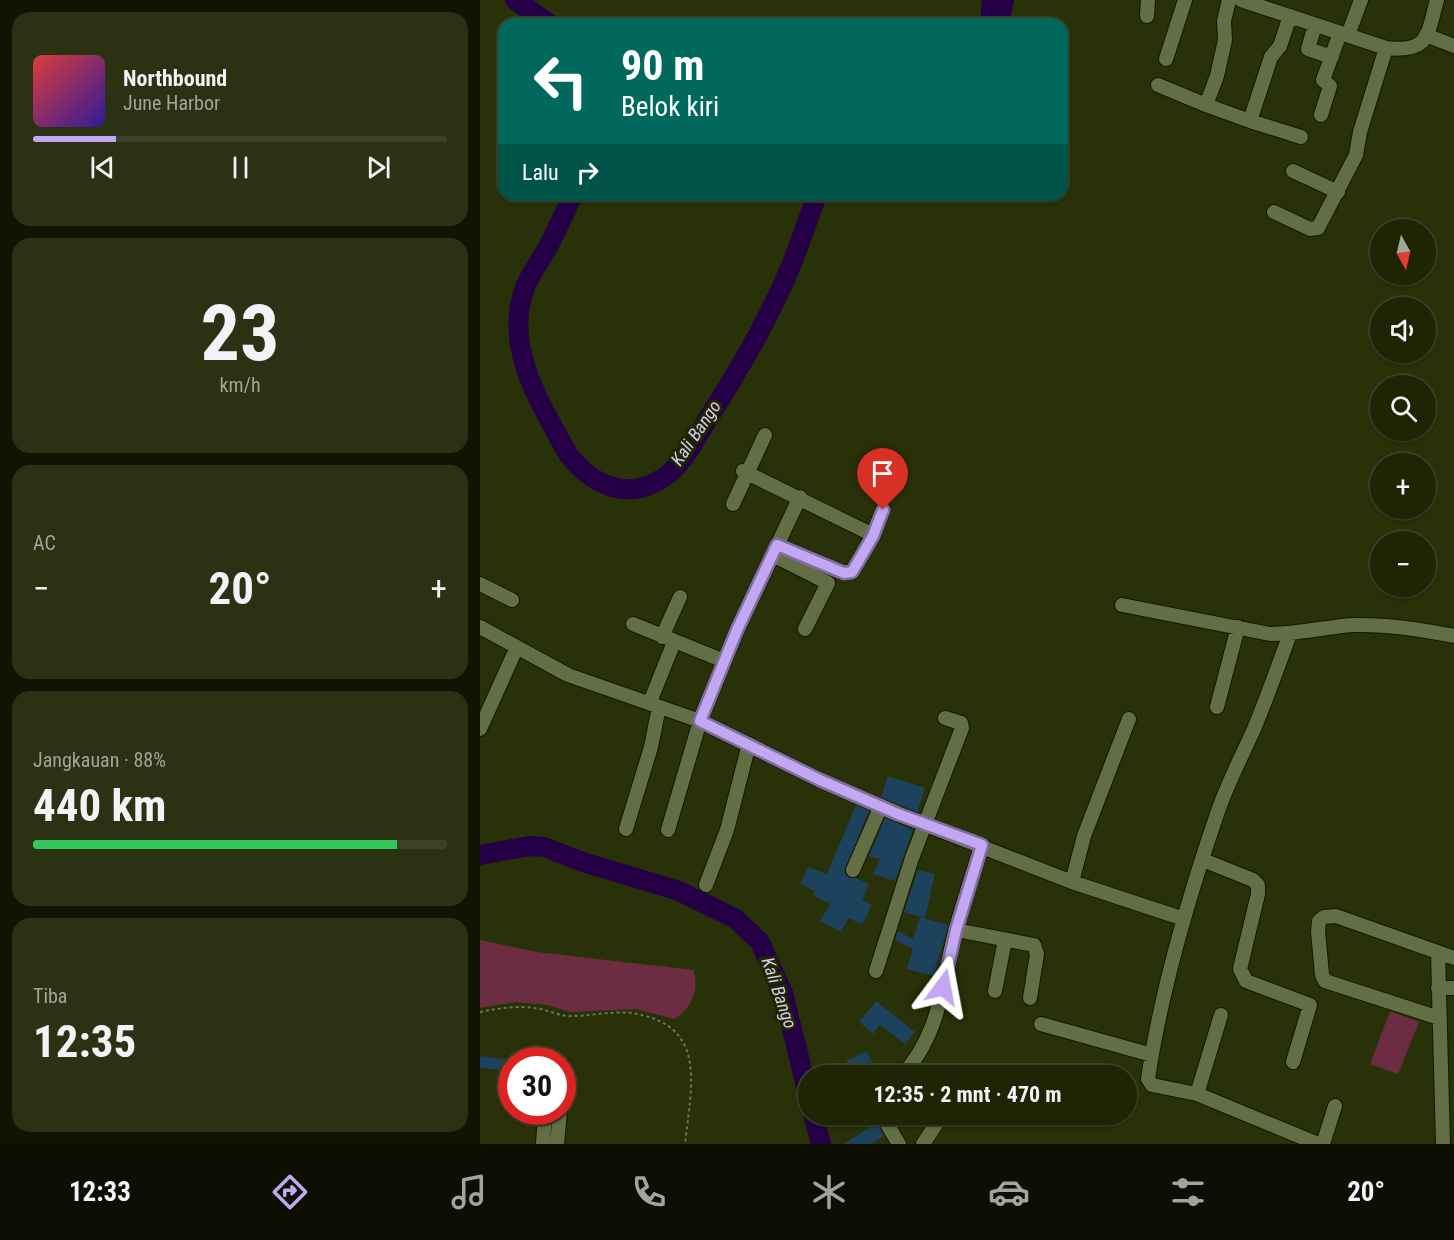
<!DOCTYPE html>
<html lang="id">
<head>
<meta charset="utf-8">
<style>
  :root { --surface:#1e2505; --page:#2b3113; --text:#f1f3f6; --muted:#a1a59a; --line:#3c4227; --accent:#c3a7f2 }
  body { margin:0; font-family:"Roboto Condensed",sans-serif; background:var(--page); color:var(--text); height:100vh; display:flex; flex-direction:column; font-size:22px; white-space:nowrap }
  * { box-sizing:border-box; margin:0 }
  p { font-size:20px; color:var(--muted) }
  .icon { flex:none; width:33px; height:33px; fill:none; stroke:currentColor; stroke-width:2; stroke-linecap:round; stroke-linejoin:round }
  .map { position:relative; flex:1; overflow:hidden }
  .details { display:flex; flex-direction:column; gap:12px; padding:12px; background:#101403; width:480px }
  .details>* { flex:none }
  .banner { position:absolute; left:18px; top:18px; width:570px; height:183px; border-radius:18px; box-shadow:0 2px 4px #0004,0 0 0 2px var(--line); background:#00695c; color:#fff; overflow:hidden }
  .needle { width:39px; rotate:172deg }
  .controls { position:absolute; left:890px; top:219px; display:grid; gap:12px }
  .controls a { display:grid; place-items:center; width:66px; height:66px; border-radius:50%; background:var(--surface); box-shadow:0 2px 4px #0004,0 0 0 2px var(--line); font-size:30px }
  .speed { position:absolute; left:18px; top:1047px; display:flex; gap:12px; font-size:30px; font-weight:700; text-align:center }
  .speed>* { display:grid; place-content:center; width:78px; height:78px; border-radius:50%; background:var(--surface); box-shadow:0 2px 4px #0004,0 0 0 2px var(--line); line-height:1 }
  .speed .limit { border:9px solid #d22; background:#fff; color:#111 }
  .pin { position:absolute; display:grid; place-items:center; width:51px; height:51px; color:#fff; margin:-62px -26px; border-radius:50% 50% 50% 0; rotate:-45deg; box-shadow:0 0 6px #0007 }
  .pin .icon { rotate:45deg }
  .me { position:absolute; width:66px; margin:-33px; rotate:13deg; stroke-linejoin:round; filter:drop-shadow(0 0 4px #0008) }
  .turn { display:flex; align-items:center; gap:21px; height:126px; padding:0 24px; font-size:27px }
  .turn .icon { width:78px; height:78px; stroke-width:2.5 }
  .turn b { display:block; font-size:42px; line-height:51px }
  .then { display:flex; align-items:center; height:57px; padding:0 24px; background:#0003; gap:12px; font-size:22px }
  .big { font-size:45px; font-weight:700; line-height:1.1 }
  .details .widget { flex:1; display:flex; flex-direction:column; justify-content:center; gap:9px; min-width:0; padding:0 21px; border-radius:18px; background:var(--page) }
  .details .dial { align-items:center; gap:0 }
  .dial b { font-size:78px; line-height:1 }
  .song { display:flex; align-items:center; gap:18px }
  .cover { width:72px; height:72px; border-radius:9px; background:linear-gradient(135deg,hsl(0 70% 55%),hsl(250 70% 35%)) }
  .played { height:6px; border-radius:3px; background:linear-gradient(90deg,var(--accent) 20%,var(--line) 20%) }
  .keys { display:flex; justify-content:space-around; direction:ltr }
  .heat { display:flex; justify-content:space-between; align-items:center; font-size:33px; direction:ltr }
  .charge { height:9px; border-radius:4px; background:linear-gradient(90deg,#34c759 88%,var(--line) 0) }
  .trip { position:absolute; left:318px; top:1065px; width:339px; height:60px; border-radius:30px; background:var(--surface); box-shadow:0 2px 4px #0004,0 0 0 2px var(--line); font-weight:700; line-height:60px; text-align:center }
  .tab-bar { display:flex; height:96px; justify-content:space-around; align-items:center; background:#0c0f02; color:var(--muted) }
  .tab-bar .icon { width:42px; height:42px }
  .tab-bar .active { color:var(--accent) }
  .tab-bar b { font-size:27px; color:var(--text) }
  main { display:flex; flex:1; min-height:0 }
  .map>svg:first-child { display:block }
  .green { fill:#6c2d42 }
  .water { fill:#250046 }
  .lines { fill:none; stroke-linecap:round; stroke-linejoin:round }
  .river { stroke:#250046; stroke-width:20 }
  .building { fill:#1c425d }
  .minor-casing { stroke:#121800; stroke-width:16 }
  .path { stroke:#6e7654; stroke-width:2; stroke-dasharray:3 3; stroke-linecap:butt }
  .minor { stroke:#636e44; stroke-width:14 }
  .route-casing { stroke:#7f6d9d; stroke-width:15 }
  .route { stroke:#c3a7f2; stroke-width:10 }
  .labels { text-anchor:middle; stroke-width:6; stroke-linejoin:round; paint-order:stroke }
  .water-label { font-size:18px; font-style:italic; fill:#d7c9f2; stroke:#1e2700 }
</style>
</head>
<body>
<main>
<section class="details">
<div class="widget">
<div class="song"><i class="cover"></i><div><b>Northbound</b><p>June Harbor</p></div></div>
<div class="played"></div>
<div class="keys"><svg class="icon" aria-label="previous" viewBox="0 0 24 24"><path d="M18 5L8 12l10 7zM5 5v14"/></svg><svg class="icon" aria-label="pause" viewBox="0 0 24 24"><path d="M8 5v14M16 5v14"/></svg><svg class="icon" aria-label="next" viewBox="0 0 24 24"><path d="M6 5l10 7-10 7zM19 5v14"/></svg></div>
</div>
<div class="widget dial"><b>23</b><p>km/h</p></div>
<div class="widget"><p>AC</p>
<div class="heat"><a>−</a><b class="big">20°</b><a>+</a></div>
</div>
<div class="widget"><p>Jangkauan · 88%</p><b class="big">440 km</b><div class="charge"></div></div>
<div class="widget"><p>Tiba</p><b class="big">12:35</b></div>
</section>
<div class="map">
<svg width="974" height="1144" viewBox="0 0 974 1144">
  <rect width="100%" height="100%" fill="#283107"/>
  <path class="green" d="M0 940 57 952 213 970C220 988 212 1009 194 1019L156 1009 90 1012 67 1005 36 1002 0 1008Z
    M910 1011 939 1022 918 1074 890 1064Z"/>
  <path class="water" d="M502 0H534L529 24H511L500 19Z"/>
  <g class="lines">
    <path class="river" d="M35 0 70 24
      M93 195C85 213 76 231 67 249 59 262 49 276 44 290 24 349 61 404 88 454 112 485 147 502 183 478 203 465 215 440 227 420 258 372 288 321 310 268 320 244 328 219 337 195
      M0 855 50 846 64 847 103 862 199 891 256 919 280 942 303 993 328 1094
      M333 1114 341 1144"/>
  </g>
  <path class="building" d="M408 776 445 788 437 812 401 797Z
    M376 805 389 811 364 872 369 878H376L389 884 382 900 392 905 382 925 369 918 361 932 340 921 350 904 333 895 335 891 320 884 328 867 347 874Z
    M405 818 433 830 415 881 393 874 400 859 389 856Z
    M438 870 455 874 445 918 424 912Z
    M440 917 468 925 454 976 427 969 433 949 415 940 418 931 433 939Z
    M396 1001 435 1032 425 1044 400 1025 393 1034 379 1022Z
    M386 1051 392 1062 402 1076H389L384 1066H369L366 1061Z
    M0 1056 32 1060V1071L0 1068Z
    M444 1061 462 1076H433Z
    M396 1123 404 1136 391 1144H364Z"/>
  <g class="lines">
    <defs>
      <path id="minor" d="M749 0 744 21 745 40 737 76 726 105 770 121
        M761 0 906 48C950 53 947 35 957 0
        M667 16 668 0
        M810 16 800 46 791 57 770 121 821 137
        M835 25 828 49 852 57
        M868 35 881 0
        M946 35 974 46
        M686 59 705 0
        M678 85 726 105
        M841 115 850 86 843 80 860 33
        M813 171 858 192
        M794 212 830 229 838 228 876 155 880 132 906 48
        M263 471 393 535
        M253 504 285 435
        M297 545 364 573 372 572 393 535 403 510
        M293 555 348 583 325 629
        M0 584 32 600
        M642 605 790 634C818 634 845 627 873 625 907 624 940 629 974 636
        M153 624 244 661
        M0 627 88 675 220 721 340 780 418 814 592 882 704 919
        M810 634C798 666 787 698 774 729 761 758 746 786 736 817 707 902 681 990 668 1079L672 1085 717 1094 838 1144
        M182 637 200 597
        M170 702 194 642
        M737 707 758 627
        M0 729 36 649
        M146 829 171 747 179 707
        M188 830 220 721 257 630 320 497
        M723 860 773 880 778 885V894L760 969 766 981 830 1005 813 1062
        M373 870 401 806
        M592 882 604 836 649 719
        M226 885 247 830 269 744
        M476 930 554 945 557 954 550 998
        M958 953 963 1144
        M396 971 432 858 482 728 481 723 465 718
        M958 988H974
        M515 991 525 940
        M959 1018 845 981 842 975 838 931 839 921 844 917 856 916 974 958
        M561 1024 672 1055
        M82 1065 84 1067 82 1087
        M374 1074 375 1076
        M421 1076C460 1037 463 980 476 930 483 901 493 873 502 845
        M717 1094 741 1015
        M401 1114 419 1144
        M63 1144 65 1112
        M77 1144 80 1112
        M443 1144 463 1114
        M843 1144 855 1106"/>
    </defs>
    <use href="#minor" class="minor-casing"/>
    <path class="path" d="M0 1012C20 1008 40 1005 60 1009 70 1011 80 1016 91 1016 110 1016 132 1011 151 1013 229 1024 211 1086 205 1144"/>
    <use href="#minor" class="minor"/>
  </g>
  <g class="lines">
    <defs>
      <path id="route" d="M403 510 393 536 372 572 364 573 297 545 257 630 220 721 340 780 418 814 502 845 476 930 463 987"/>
    </defs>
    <use href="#route" class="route-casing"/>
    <use href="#route" class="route"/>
  </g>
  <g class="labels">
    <g class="water-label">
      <text transform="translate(216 433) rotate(-56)" y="6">Kali Bango</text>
      <text transform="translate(299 993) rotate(71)" y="6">Kali Bango</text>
    </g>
  </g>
</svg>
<div class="controls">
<a><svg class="needle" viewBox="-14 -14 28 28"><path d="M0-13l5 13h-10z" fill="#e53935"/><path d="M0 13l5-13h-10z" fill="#a1a59a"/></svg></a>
<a><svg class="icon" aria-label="sound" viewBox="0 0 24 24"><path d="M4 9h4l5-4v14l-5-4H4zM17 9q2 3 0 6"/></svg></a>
<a><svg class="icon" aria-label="search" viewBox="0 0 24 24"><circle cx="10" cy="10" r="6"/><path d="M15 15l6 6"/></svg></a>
<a>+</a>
<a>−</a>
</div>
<div class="speed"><div class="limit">30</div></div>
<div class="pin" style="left:403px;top:510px;background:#d93025"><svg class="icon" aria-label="arrive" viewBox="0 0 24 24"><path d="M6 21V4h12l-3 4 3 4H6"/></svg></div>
<svg class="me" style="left:463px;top:987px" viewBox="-20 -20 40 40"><path d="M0-17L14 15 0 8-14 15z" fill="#c3a7f2" stroke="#fff" stroke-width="4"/></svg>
<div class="trip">12:35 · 2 mnt · 470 m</div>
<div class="banner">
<div class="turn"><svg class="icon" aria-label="left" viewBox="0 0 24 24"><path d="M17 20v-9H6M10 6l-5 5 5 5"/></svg><div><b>90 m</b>Belok kiri</div></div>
<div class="then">Lalu<svg class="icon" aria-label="right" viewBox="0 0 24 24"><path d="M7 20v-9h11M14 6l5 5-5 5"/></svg></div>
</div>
</div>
</main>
<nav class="tab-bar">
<b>12:33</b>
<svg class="icon active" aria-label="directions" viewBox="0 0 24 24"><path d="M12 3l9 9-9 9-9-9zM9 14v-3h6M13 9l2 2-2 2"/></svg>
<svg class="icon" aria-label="music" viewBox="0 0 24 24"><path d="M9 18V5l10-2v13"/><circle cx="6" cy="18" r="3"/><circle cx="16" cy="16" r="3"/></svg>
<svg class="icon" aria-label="phone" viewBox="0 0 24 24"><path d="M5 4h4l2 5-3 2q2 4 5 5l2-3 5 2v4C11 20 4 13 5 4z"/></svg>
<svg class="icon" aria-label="climate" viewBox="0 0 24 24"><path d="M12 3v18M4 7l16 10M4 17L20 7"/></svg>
<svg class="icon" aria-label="car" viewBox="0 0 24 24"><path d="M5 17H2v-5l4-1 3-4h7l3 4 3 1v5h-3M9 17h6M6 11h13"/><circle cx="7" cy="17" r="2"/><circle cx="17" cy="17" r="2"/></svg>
<svg class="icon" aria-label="filters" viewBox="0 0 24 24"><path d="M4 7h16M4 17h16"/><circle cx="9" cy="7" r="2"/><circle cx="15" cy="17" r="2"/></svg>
<b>20°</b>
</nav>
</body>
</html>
